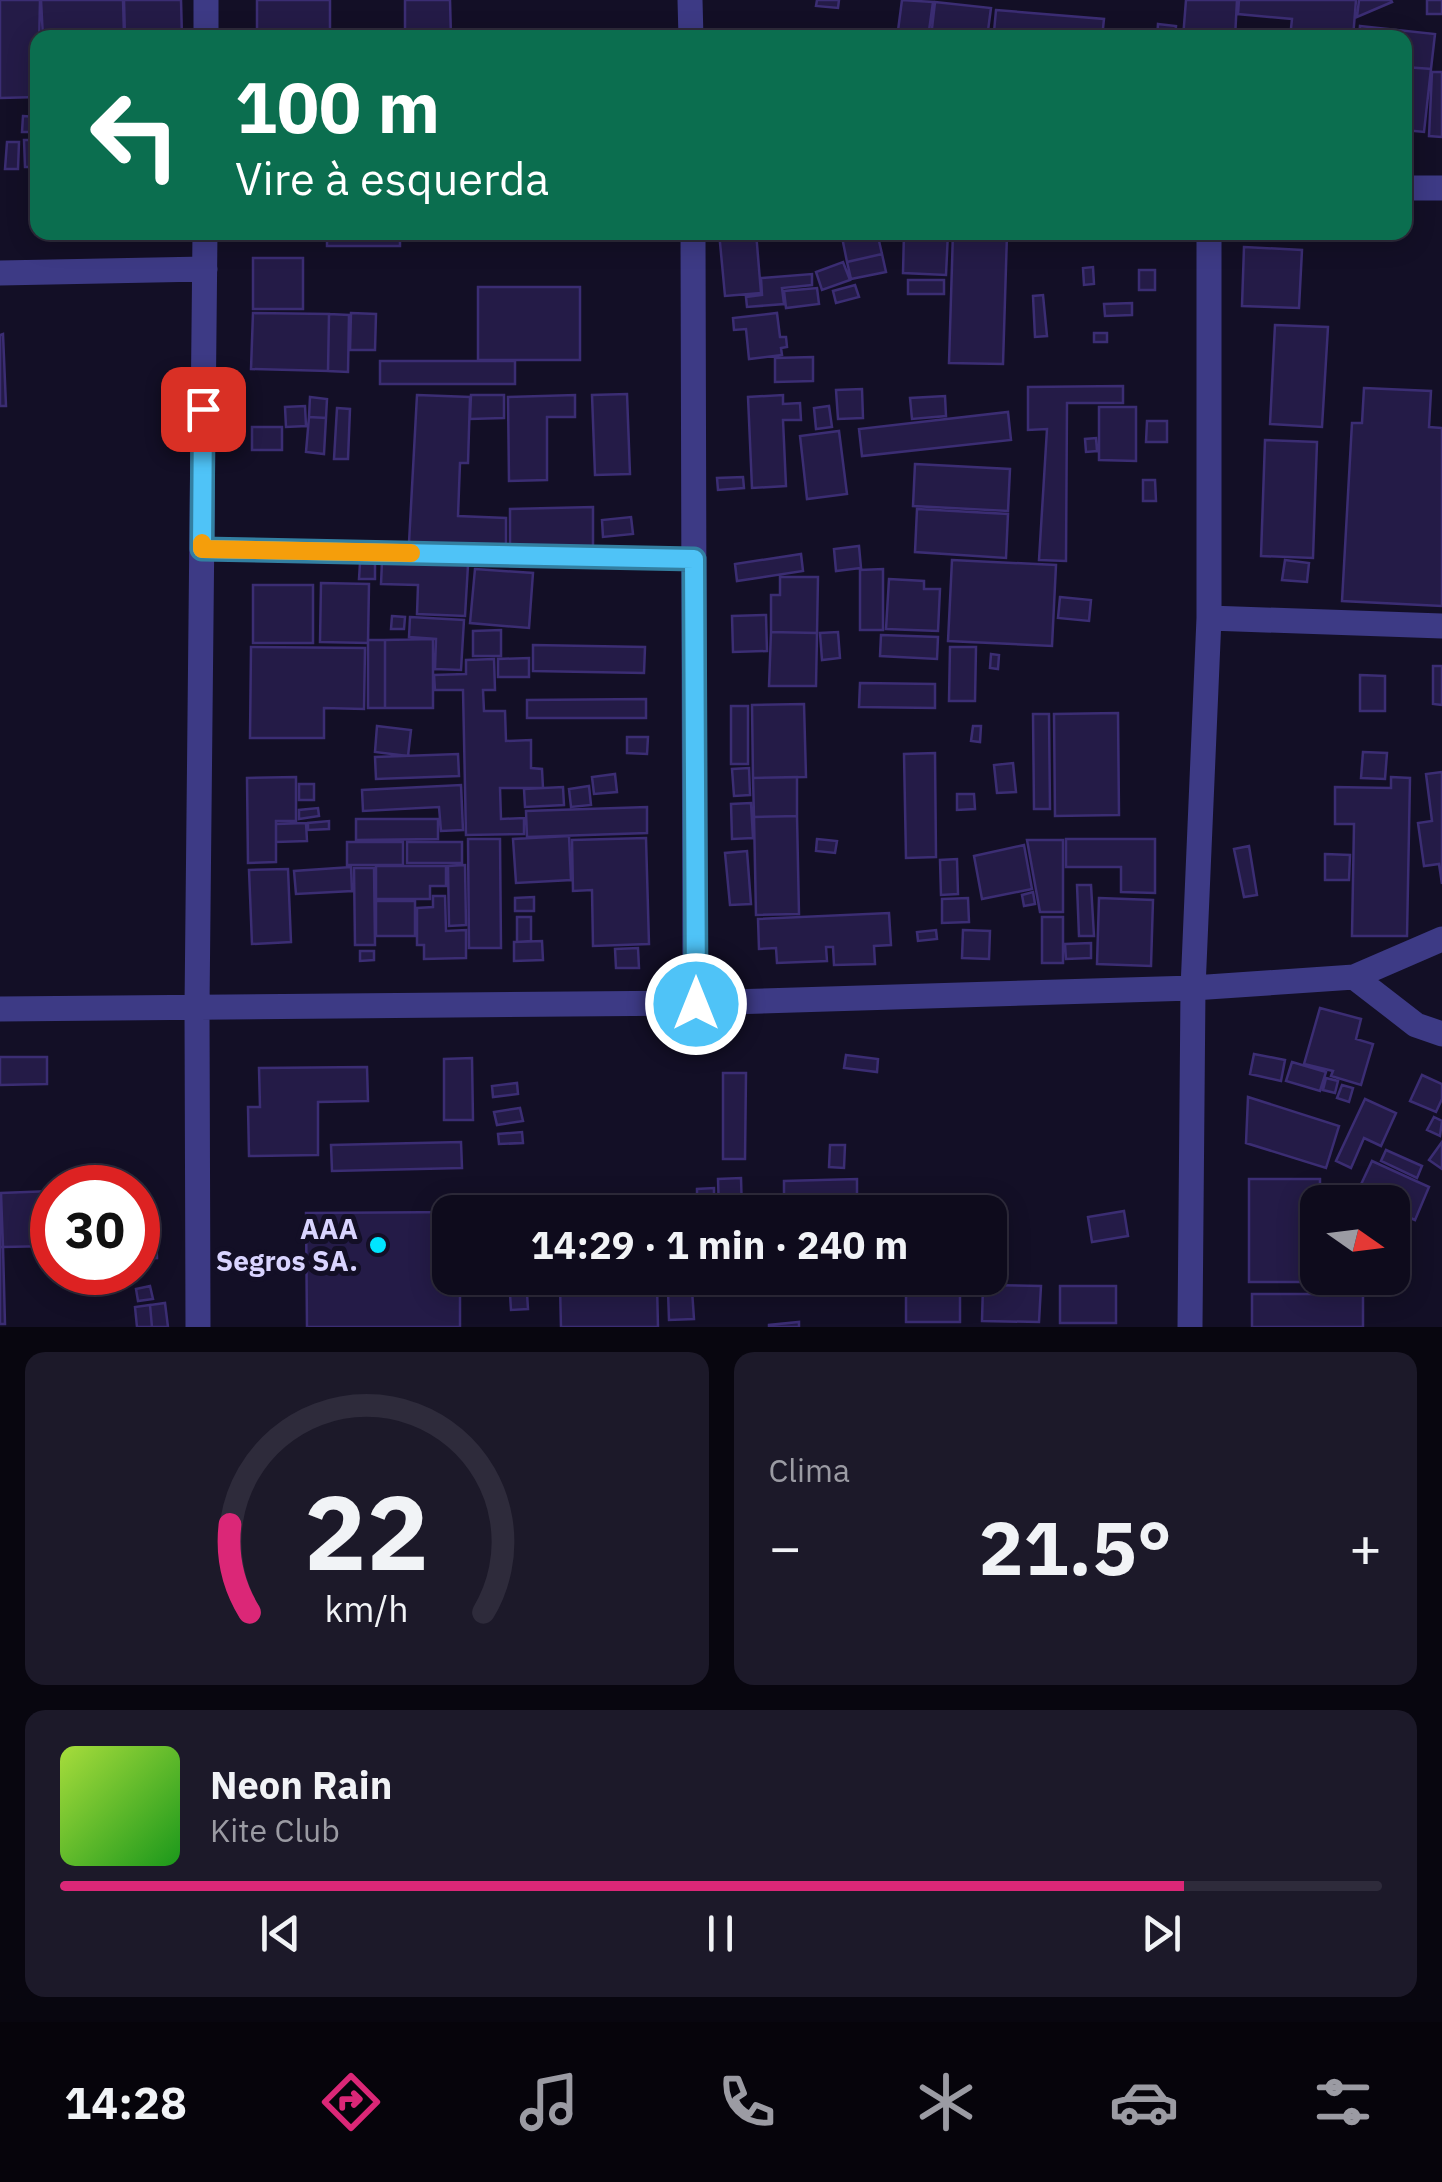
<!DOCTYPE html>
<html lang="pt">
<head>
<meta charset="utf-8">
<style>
  :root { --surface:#0e0b1c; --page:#1c1929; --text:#f1f3f6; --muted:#9b9ba3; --line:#2e2b3b; --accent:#db2777 }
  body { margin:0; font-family:"IBM Plex Sans",sans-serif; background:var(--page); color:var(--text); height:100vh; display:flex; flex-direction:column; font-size:38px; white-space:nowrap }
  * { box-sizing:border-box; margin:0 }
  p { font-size:32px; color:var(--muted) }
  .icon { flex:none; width:55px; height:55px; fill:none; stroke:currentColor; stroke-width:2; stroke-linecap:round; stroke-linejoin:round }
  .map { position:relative; height:1327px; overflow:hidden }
  .drawer { display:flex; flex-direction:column; gap:25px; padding:25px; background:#08060f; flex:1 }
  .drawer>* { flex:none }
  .top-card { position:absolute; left:30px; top:30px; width:1382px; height:210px; border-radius:20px; box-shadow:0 5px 25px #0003,0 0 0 2px var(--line); background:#0b6e4f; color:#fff; overflow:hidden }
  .needle { width:65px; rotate:104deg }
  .fabs { position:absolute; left:1300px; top:1185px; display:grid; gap:20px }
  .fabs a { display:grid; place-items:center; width:110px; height:110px; border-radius:20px; background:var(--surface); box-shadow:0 5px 25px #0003,0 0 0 2px var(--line); font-size:50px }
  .speed { position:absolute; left:30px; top:1165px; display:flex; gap:20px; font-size:50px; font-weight:700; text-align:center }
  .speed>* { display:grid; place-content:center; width:130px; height:130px; border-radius:50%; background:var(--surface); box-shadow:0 5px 25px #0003,0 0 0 2px var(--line); line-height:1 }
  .speed .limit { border:15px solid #d22; background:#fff; color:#111 }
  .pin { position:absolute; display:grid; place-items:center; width:85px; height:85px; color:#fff; margin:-42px; border-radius:20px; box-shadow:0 5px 15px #0006 }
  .me { position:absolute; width:110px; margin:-55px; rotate:0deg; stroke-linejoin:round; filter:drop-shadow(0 0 8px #0008) }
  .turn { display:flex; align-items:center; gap:35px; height:210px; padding:0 40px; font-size:45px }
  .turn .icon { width:130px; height:130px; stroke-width:2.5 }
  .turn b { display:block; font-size:70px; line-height:85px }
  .big { font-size:75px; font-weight:700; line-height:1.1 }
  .drawer .tile { flex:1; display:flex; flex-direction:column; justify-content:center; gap:15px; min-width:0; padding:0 35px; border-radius:20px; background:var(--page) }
  .drawer .dial { align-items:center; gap:0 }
  .dial svg { height:260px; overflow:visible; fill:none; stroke:var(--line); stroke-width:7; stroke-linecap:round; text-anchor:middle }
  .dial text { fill:var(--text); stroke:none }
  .song { display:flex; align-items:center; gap:30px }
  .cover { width:120px; height:120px; border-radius:15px; background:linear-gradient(135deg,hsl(80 70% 55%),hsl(120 70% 35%)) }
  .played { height:10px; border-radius:5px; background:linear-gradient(90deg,var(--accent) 85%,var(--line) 85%) }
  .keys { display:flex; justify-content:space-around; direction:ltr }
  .heat { display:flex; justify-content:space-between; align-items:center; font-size:55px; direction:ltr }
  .drawer .tiles { flex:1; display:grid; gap:25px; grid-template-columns:1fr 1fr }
  .tile:last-child { grid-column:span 2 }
  .trip { position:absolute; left:432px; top:1195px; width:575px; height:100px; border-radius:20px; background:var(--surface); box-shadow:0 5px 25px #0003,0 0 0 2px var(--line); font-weight:700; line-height:100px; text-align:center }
  .dock { display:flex; height:160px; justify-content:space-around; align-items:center; background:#06040b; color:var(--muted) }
  .dock .icon { width:70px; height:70px }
  .dock .selected { color:var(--accent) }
  .dock b { font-size:45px; color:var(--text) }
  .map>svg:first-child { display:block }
  .building { fill:#241b47; stroke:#3b2d73; stroke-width:2.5 }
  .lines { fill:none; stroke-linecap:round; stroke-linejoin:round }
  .service { stroke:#3d3a85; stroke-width:18 }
  .minor { stroke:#3d3a85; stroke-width:25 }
  .route-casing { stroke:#337fa1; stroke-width:25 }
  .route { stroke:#4fc3f7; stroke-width:18 }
  .slow { stroke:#f59e0b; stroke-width:18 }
  .poi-dot { fill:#00e5ff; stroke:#130f26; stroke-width:4 }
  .labels { text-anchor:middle; stroke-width:10; stroke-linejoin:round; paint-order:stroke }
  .poi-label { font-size:28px; font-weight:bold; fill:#d9d4ff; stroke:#130f26; text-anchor:end }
</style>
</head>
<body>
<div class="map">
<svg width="1442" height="1327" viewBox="0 0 1442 1327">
  <rect width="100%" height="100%" fill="#130f26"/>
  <path class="building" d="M0 0H40L38 97 0 98Z
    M41 0H123L124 35 43 38Z
    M124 0H181L182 38H125Z
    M257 0H330V38H257Z
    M405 0H450L451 38H405Z
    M817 0H839L838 8 816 6Z
    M902 0 933 2 928 38H897Z
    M1186 0H1237L1235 38H1183Z
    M1239 0H1356L1353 38H1290L1292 19 1238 14Z
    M1359 0H1391L1392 2 1357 17Z
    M1427 0H1442V14H1427Z
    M935 2 991 8 987 38 931 37Z
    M996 10 1104 19 1102 38 994 32Z
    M1158 24 1176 26 1175 38H1157Z
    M1360 26 1435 34 1431 69 1405 67V38H1359Z
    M1405 67 1431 69 1424 132 1405 130Z
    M1432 72H1442V137L1429 136Z
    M23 116 36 117V132H22Z
    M24 140H38V167H25Z
    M7 142H19L18 169H5Z
    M31 187H38V228H33Z
    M719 232H756L761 293 725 296Z
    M841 232H877L882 254 847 262Z
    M904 232H948L946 275 903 273Z
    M953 232 1007 234 1003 364 949 363Z
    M327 233H400V246H327Z
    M1244 247 1302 250 1299 308 1242 306Z
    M882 254 886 272 851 279 847 262Z
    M253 258H303V309H253Z
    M843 262 850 280 822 290 816 272Z
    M1093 267 1094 284 1084 285 1083 268Z
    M1139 270H1155V290H1139Z
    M812 274V285L782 288 784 304 747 307 746 297 762 295 761 278Z
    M908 280H944V294H908Z
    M855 285 859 297 836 303 833 291Z
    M478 287H580V360H478Z
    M817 288 819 304 786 308 784 291Z
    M1043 295 1047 336 1035 337 1033 296Z
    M1132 303V315L1105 316 1104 304Z
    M253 313 329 314 328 371 251 369Z
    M351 313 376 314 375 350H350Z
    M777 313 780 337H786L787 347 781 348 782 355 749 359 746 329 734 330 733 318Z
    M329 314 349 315 348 372 328 371Z
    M1275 325 1328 327 1322 427 1270 424Z
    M1094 333H1107V342H1094Z
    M3 334 6 406H0V335Z
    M813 357V381L775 382V358Z
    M380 361H515V384H380Z
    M1123 386V403H1067L1066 561 1039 560 1047 429 1028 430V387Z
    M1364 388 1431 391 1429 427 1442 428V606L1342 601 1352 423H1362Z
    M862 389 863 418 838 419 836 390Z
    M627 394 630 474 595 475 592 395Z
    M417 395 470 397 468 463H460L458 516 506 518V546L409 543Z
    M471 395H504V418L470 419Z
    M575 395V417H547V480L509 481 508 397Z
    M783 395V404L800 403 801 420H783L786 486 752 488 748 397Z
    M945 396 946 416 912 419 910 398Z
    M310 397 327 399 326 418 309 417Z
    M305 406 306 426 286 427 285 407Z
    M829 406 832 427 816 429 814 408Z
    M1099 407H1136V461L1099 460Z
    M337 408 350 409 348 459H334Z
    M1008 412 1011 440 862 456 859 429Z
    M309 417 326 418 324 454 306 452Z
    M1147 421H1167V442H1146Z
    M252 427H282V450H252Z
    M839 431 847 494 807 499 800 436Z
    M1096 438 1097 451 1086 452 1085 439Z
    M1265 440 1317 442 1313 558 1261 556Z
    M915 464 1010 469 1008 511 913 506Z
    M743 477 744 488 718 490 717 478Z
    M1143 480H1155L1156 501H1143Z
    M593 507V547L510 548V509Z
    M917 509 1008 514 1006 558 915 552Z
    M631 517 633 534 603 537 602 520Z
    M859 546 861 568 836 571 834 549Z
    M801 554 803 571 737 581 735 564Z
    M952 560 1056 565 1052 646 948 641Z
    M1285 560 1309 563 1307 582 1282 580Z
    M382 562 468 565 465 616 417 614 418 585 381 584Z
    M360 563H375V579H359Z
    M475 569 533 573 529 628 470 623Z
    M883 569V630H860V570Z
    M780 577H818L817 633 771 632V595H780Z
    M889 579 924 581V589H940L938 631 886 629Z
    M321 583 369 584 368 643 320 642Z
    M253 585H313V643H253Z
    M1060 597 1091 600 1089 621 1058 618Z
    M766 615 767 651 733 652 732 616Z
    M392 616 405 617 404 629H391Z
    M410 617 464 620 461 670 435 669 436 639 409 637Z
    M501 630V656H473V631Z
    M771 632 817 633 816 686H769Z
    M838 632 840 658 822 660 820 633Z
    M881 635 938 637 937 659 880 656Z
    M433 639V708H385V640Z
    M368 640H385V708H368Z
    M533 645 645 647 644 673 533 671Z
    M251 647 365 648 364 709 324 708V738H250Z
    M950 647H976L975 701H949Z
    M991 654 999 655 998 669 990 668Z
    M529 658V677H498V659Z
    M494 659 495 690H483L484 711H505L506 741 531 740V768L542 769 543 788H500L501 819 524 818V834L466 835 463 690H435L434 675 466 674V660Z
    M1433 666H1442V705L1433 704Z
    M1360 675 1385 676V711H1360Z
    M860 683 935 684V708L859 707Z
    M646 699V718H527V700Z
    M804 704 806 777 753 778 752 705Z
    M731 706H748V764H731Z
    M1118 713 1119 815 1055 816 1054 714Z
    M1033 714H1049L1050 809H1034Z
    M377 726 411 730 408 756 375 752Z
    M973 726H981L980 742 971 741Z
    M627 737H648L647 754 627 753Z
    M1363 752 1387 753 1385 779 1361 778Z
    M935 753 936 857 906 858 904 754Z
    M458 754 459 776 376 779 375 757Z
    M1013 763 1016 792 997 793 994 765Z
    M749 768 750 795 734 796 732 769Z
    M1442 772V884L1439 864 1424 866 1418 823 1432 821 1426 774Z
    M615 774 617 792 594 794 592 777Z
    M296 777V821H276V862L248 863 247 778Z
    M797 777V816L754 817 753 778Z
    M1391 777 1410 778 1407 936H1352L1354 824H1335V787L1391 788Z
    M299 784H314V800H299Z
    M461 785 463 830 441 831 439 807 363 811 362 790Z
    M589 786 591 805 571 807 569 789Z
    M563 787 564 805 525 807 524 789Z
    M957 794H974L975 809 957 810Z
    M751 803 753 838 732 839 731 804Z
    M647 807V833L527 837 526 811Z
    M318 808 319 816 299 819V810Z
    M797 816 799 914 756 915 754 817Z
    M356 819H438V839L356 840Z
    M329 821V829L308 830V823Z
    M306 823 307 841 276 842V824Z
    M569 836 571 880 516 883 513 839Z
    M646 838 649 944 593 946 592 890 573 891 572 840Z
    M468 839H500L501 948H469Z
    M817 839 837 841 835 853 816 851Z
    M1066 839H1155V893L1121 892V867H1066Z
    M1027 840H1063V912H1040Z
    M347 842H403V865H347Z
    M407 842H462V863H407Z
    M1024 845 1032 889 982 899 974 856Z
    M1249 846 1257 895 1244 897 1234 849Z
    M747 851 751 904 730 905 725 853Z
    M1325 854 1350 855 1349 880H1325Z
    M957 859 958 894 941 895 940 860Z
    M465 865 466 925 449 926 448 866Z
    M376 866H446V886H430V899H376Z
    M351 867 352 891 296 894 294 871Z
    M354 868H374L375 945H355Z
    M288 869 291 942 252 944 249 870Z
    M1077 885H1091L1094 936H1079Z
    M1033 892 1035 904 1024 906 1022 895Z
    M433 896H445L446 931 466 930V958L424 959V945H417V908L433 907Z
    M534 897V911H515V898Z
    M968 898 969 922 942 923V899Z
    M1099 898 1153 900 1151 966 1097 964Z
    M376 901H415V936H376Z
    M889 913 891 945 874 946 875 964 834 965 833 947H826L827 961 777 963 776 948 759 949 758 919Z
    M517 917H531V941L517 942Z
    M1042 917H1063V963H1042Z
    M936 930 937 939 918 941 917 932Z
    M963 930 990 931 989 959 962 958Z
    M542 941 543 960 514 961V942Z
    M1091 943V958L1066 959 1065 944Z
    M638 948 639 968H616L615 949Z
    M360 951H374V960L360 961Z
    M1320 1008 1361 1019 1356 1039 1373 1044 1361 1085 1331 1076 1333 1071 1304 1064Z
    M1254 1054 1285 1060 1281 1081 1250 1074Z
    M846 1055 878 1059 877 1072 844 1068Z
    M0 1057H47V1084L0 1085Z
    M472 1058 473 1120H444V1059Z
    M1292 1062 1326 1072 1320 1091 1286 1081Z
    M367 1067 368 1101 318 1102V1155L249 1156 248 1107H260L259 1068Z
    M723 1073H746L745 1159H723Z
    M1422 1075 1442 1084V1099L1436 1112 1410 1101Z
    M1326 1078 1338 1081 1335 1093 1323 1090Z
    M517 1083 518 1094 493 1097 492 1086Z
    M1342 1085 1353 1088 1349 1102 1337 1098Z
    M1248 1097 1339 1126 1326 1168 1246 1143Z
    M1365 1099 1396 1113 1381 1146 1364 1138 1351 1168 1336 1161Z
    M520 1108 523 1121 497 1125 494 1112Z
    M1434 1117 1442 1121 1440 1136 1427 1130Z
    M522 1132 523 1143 499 1144 498 1134Z
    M461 1142 462 1168 332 1171 331 1145Z
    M1442 1142V1169L1429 1160Z
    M830 1145H845L844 1168 829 1167Z
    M1386 1150 1422 1166 1417 1178 1381 1161Z
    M1372 1161 1429 1187 1415 1220 1392 1210V1202H1377L1357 1193Z
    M741 1178 742 1212H719L718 1179Z
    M857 1179V1212H784V1181Z
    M1249 1179H1320V1282H1249Z
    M714 1188V1212H697V1189Z
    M52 1191V1246L3 1247 1 1193Z
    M1 1193 3 1247H0V1193Z
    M1124 1211 1128 1236 1092 1242 1088 1217Z
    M138 1212H155L157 1258 138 1259Z
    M450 1212V1278H460V1327H307L306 1213 460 1212Z
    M0 1247H3L5 1324H0Z
    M509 1278H526L528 1309 511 1310Z
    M779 1278H818L816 1288 779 1282Z
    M657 1285 658 1327H561L560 1286Z
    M983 1285 1041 1286 1039 1322 982 1321Z
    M150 1286 153 1299 138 1301 136 1289Z
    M1060 1286H1116V1323H1060Z
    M906 1287H960V1322H906Z
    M692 1290 694 1319 669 1320 668 1291Z
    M1252 1294H1363V1327H1252Z
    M165 1303 168 1327H152L150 1305Z
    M150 1305 152 1327H137L135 1307Z
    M799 1322V1327H769V1325Z"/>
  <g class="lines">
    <path class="service" d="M202 549 694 559"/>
    <path class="minor" d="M690 0 691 38
      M206 38V0
      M1405 188H1442
      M693 232 695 1003
      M0 273 205 269
      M1209 618 1442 626
      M1354 977 1416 1025 1442 1034
      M0 1009 695 1003 1193 988 1354 977 1442 939
      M198 1327 197 1008 205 232
      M1190 1327 1193 988 1209 618V232"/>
  </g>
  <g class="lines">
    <defs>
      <path id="route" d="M203 409 202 549 694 559 696 1004"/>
    </defs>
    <use href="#route" class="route-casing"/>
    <use href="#route" class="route"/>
    <path class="slow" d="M202 543V549L411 553"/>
  </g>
  <circle class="poi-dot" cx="378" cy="1245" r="10"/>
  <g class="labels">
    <g class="poi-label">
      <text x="358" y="1239">AAA<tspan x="358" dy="32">Segros SA.</tspan></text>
    </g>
  </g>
</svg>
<div class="fabs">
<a><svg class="needle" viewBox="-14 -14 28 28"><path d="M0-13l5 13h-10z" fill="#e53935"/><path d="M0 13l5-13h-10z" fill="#9b9ba3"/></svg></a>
</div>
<div class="speed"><div class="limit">30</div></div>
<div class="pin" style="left:203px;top:409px;background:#d93025"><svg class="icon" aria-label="arrive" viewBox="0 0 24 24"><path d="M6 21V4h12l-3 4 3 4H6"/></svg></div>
<svg class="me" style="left:696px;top:1004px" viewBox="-20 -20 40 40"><circle r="17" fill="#4fc3f7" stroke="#fff" stroke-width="3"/><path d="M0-11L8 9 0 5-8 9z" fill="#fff"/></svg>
<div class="trip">14:29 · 1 min · 240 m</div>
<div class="top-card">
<div class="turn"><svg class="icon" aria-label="left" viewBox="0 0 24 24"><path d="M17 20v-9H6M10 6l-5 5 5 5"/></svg><div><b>100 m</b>Vire à esquerda</div></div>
</div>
</div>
<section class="drawer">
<div class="tiles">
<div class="tile dial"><svg viewBox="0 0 100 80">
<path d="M14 69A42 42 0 1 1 86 69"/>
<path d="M14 69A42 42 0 0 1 8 42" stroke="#db2777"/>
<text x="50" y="56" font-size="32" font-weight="700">22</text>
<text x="50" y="72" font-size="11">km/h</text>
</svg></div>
<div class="tile"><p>Clima</p>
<div class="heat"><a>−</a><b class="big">21.5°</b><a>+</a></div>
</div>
<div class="tile">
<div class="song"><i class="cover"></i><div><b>Neon Rain</b><p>Kite Club</p></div></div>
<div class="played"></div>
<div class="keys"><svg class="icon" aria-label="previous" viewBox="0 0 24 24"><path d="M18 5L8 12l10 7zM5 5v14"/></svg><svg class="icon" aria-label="pause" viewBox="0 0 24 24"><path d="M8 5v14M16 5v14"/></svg><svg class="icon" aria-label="next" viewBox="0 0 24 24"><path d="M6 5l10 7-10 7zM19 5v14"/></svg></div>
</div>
</div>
</section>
<nav class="dock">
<b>14:28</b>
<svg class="icon selected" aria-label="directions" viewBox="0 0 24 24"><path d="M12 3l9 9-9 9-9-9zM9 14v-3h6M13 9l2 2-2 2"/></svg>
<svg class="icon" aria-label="music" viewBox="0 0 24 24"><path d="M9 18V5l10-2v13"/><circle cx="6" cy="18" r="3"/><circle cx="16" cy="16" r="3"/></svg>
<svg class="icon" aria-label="phone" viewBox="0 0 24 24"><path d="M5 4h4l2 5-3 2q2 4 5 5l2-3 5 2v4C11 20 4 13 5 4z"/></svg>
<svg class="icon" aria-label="climate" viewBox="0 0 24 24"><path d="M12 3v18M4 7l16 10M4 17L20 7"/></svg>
<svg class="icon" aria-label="car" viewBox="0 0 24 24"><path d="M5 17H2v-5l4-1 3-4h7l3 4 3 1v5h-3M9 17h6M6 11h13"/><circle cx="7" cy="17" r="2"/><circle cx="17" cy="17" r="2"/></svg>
<svg class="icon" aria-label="filters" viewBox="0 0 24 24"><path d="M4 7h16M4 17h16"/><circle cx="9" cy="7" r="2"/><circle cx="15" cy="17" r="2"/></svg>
</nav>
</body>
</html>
